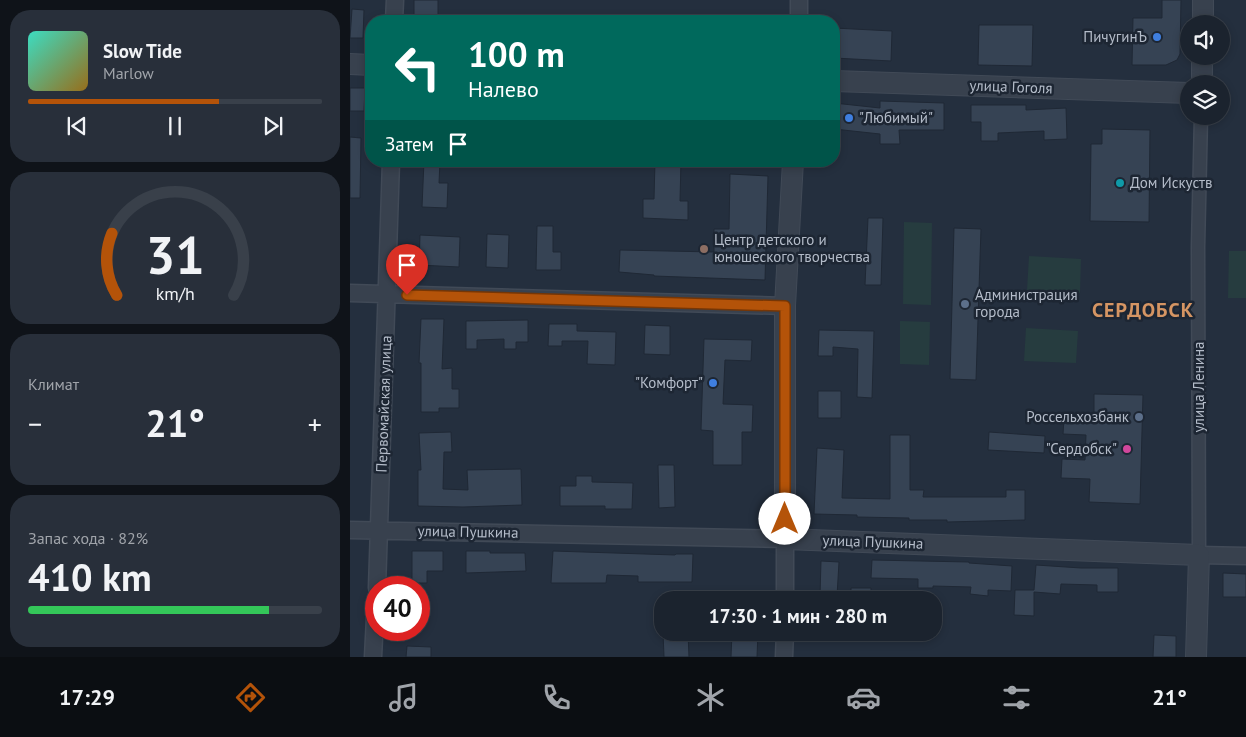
<!DOCTYPE html>
<html lang="ru">
<head>
<meta charset="utf-8">
<style>
  :root { --surface:#1b232e; --page:#282f3a; --text:#f1f3f6; --muted:#a0a4aa; --line:#39404a; --accent:#b45309 }
  body { margin:0; font-family:"PT Sans",sans-serif; background:var(--page); color:var(--text); height:100vh; display:flex; flex-direction:column; font-size:19px; white-space:nowrap }
  * { box-sizing:border-box; margin:0 }
  p { font-size:16px; color:var(--muted) }
  .icon { flex:none; width:28px; height:28px; fill:none; stroke:currentColor; stroke-width:2; stroke-linecap:round; stroke-linejoin:round }
  .map { position:relative; flex:1; overflow:hidden }
  .details { display:flex; flex-direction:column; gap:10px; padding:10px; background:#0f1319; width:350px }
  .details>* { flex:none }
  .banner { position:absolute; left:15px; top:15px; width:475px; height:152px; border-radius:20px; box-shadow:0 2px 8px #0003,0 0 0 1px var(--line); background:#00695c; color:#fff; overflow:hidden }
  .fabs { position:absolute; left:830px; top:15px; display:grid; gap:10px }
  .fabs a { display:grid; place-items:center; width:50px; height:50px; border-radius:50%; background:var(--surface); box-shadow:0 2px 8px #0003,0 0 0 1px var(--line); font-size:25px }
  .speed { position:absolute; left:15px; top:576px; display:flex; gap:10px; font-size:25px; font-weight:700; text-align:center }
  .speed>* { display:grid; place-content:center; width:65px; height:65px; border-radius:50%; background:var(--surface); box-shadow:0 2px 8px #0003,0 0 0 1px var(--line); line-height:1 }
  .speed .limit { border:8px solid #d22; background:#fff; color:#111 }
  .pin { position:absolute; display:grid; place-items:center; width:42px; height:42px; color:#fff; margin:-51px -21px; border-radius:50% 50% 50% 0; rotate:-45deg; box-shadow:0 0 5px #0007 }
  .pin .icon { rotate:45deg }
  .me { position:absolute; width:55px; margin:-28px; rotate:0deg; stroke-linejoin:round; filter:drop-shadow(0 0 4px #0008) }
  .turn { display:flex; align-items:center; gap:18px; height:105px; padding:0 20px; font-size:22px }
  .turn .icon { width:65px; height:65px; stroke-width:2.5 }
  .turn b { display:block; font-size:35px; line-height:42px }
  .then { display:flex; align-items:center; height:48px; padding:0 20px; background:#0003; gap:10px; font-size:19px }
  .big { font-size:38px; font-weight:800; line-height:1.1 }
  .details .tile { flex:1; display:flex; flex-direction:column; justify-content:center; gap:8px; min-width:0; padding:0 18px; border-radius:20px; background:var(--page) }
  .details .dial { align-items:center; gap:0 }
  .dial svg { height:130px; overflow:visible; fill:none; stroke:var(--line); stroke-width:7; stroke-linecap:round; text-anchor:middle }
  .dial text { fill:var(--text); stroke:none }
  .song { display:flex; align-items:center; gap:15px }
  .cover { width:60px; height:60px; border-radius:8px; background:linear-gradient(135deg,hsl(170 70% 55%),hsl(40 70% 35%)) }
  .played { height:5px; border-radius:2px; background:linear-gradient(90deg,var(--accent) 65%,var(--line) 65%) }
  .keys { display:flex; justify-content:space-around; direction:ltr }
  .heat { display:flex; justify-content:space-between; align-items:center; font-size:28px; direction:ltr }
  .charge { height:8px; border-radius:4px; background:linear-gradient(90deg,#34c759 82%,var(--line) 0) }
  .trip { position:absolute; left:304px; top:591px; width:288px; height:50px; border-radius:20px; background:var(--surface); box-shadow:0 2px 8px #0003,0 0 0 1px var(--line); font-weight:800; line-height:50px; text-align:center }
  .menu { display:flex; height:80px; justify-content:space-around; align-items:center; background:#0b0e12; color:var(--muted) }
  .menu .icon { width:35px; height:35px }
  .menu .active { color:var(--accent) }
  .menu b { font-size:22px; color:var(--text) }
  main { display:flex; flex:1; min-height:0 }
  .map>svg:first-child { display:block }
  .green { fill:#263c3f }
  .building { fill:#364354; stroke:#1f2835 }
  .lines { fill:none; stroke-linecap:round; stroke-linejoin:round }
  .pedestrian-casing { stroke:#414a57; stroke-width:15 }
  .minor-casing { stroke:#414a57; stroke-width:19 }
  .tertiary-casing { stroke:#414a57; stroke-width:22 }
  .pedestrian { stroke:#38414e; stroke-width:12 }
  .minor { stroke:#38414e; stroke-width:16 }
  .tertiary { stroke:#38414e; stroke-width:20 }
  .route-casing { stroke:#753606; stroke-width:12 }
  .route { stroke:#b45309; stroke-width:9 }
  .shop-dot { fill:#3f7fe0; stroke:#1d2633; stroke-width:2 }
  .culture-dot { fill:#0f9aa8; stroke:#1d2633; stroke-width:2 }
  .education-dot { fill:#8d6e63; stroke:#1d2633; stroke-width:2 }
  .service-dot { fill:#5c6f8a; stroke:#1d2633; stroke-width:2 }
  .hotel-dot { fill:#d1479c; stroke:#1d2633; stroke-width:2 }
  .labels { text-anchor:middle; stroke-width:5; stroke-linejoin:round; paint-order:stroke }
  .poi-label { font-size:15px; fill:#b4bcc9; stroke:#1d2633; text-anchor:end }
  .street-label { font-size:15px; fill:#b4bcc9; stroke:#1d2633 }
  .district-label { font-size:20px; font-weight:bold; letter-spacing:1px; fill:#d59563; stroke:#1d2633 }
</style>
</head>
<body>
<main>
<section class="details">
<div class="tile">
<div class="song"><i class="cover"></i><div><b>Slow Tide</b><p>Marlow</p></div></div>
<div class="played"></div>
<div class="keys"><svg class="icon" aria-label="previous" viewBox="0 0 24 24"><path d="M18 5L8 12l10 7zM5 5v14"/></svg><svg class="icon" aria-label="pause" viewBox="0 0 24 24"><path d="M8 5v14M16 5v14"/></svg><svg class="icon" aria-label="next" viewBox="0 0 24 24"><path d="M6 5l10 7-10 7zM19 5v14"/></svg></div>
</div>
<div class="tile dial"><svg viewBox="0 0 100 80">
<path d="M14 69A42 42 0 1 1 86 69"/>
<path d="M14 69A42 42 0 0 1 11 31" stroke="#b45309"/>
<text x="50" y="56" font-size="32" font-weight="700">31</text>
<text x="50" y="72" font-size="11">km/h</text>
</svg></div>
<div class="tile"><p>Климат</p>
<div class="heat"><a>−</a><b class="big">21°</b><a>+</a></div>
</div>
<div class="tile"><p>Запас хода · 82%</p><b class="big">410 km</b><div class="charge"></div></div>
</section>
<div class="map">
<svg width="896" height="657" viewBox="0 0 896 657">
  <rect width="100%" height="100%" fill="#242f3e"/>
  <path class="green" d="M554 222 582 223 581 305 553 304Z
    M879 251H896V298H878Z
    M679 256 731 259 730 293 677 290Z
    M550 321 580 322 579 365 550 364Z
    M676 328 728 331 726 363 674 361Z"/>
  <path class="building" d="M64 0H88V21H64Z
    M812 0H831L830 54 827 60 816 65H782L783 18H812Z
    M2 9 14 10 13 38H0Z
    M629 25H683L682 66 628 65Z
    M484 28 542 31 541 61 484 58Z
    M0 88H15L14 111H0Z
    M530 101 594 103V130H549L550 144H530V134L484 129V103L530 108Z
    M621 105H676V110L716 108 717 139 694 140V131L648 133V141H631V122H621Z
    M752 129 800 130 799 222 740 221 741 144H752Z
    M0 137 11 138 10 198H0Z
    M74 161H90L89 183H98L97 208 72 207Z
    M305 161H331L330 201H338V220L293 218V199H304Z
    M380 174 418 176 415 280 304 276V275L269 272 270 250 364 252V229H379Z
    M518 218H533L531 285H515Z
    M187 226H203V252H211V270H186Z
    M604 228 631 229 626 380 600 379Z
    M137 234 159 235 158 268 136 267Z
    M70 235 110 237 109 267 69 265Z
    M71 319H94L92 369 102 368V389H109V408H89V412H71V363H69Z
    M178 320V342H166V349H154V339L127 340V349H116V321Z
    M199 324H227V331L266 332 265 365 237 364 238 341H212V346H198Z
    M295 325 320 326V355L294 354Z
    M469 330 524 331 522 398 507 397 508 349 483 347V356H468Z
    M354 339 402 340 401 361 375 360 373 404 403 405 402 432H392V465H363V431L351 430Z
    M468 391H491V418H468Z
    M744 394 793 395 790 504 739 502 740 479 711 478 712 459 735 460 736 435 713 434 714 419 744 420Z
    M101 432 102 452H94L93 489 118 490 117 470 171 469 172 505 113 507 68 506V470H71L69 433Z
    M639 432 695 436 694 453 638 450Z
    M540 435H560V490H574L573 497H656V490H675V520L597 522V520H559V518L507 517V515L464 514 467 448 494 450 492 498 540 499Z
    M308 465H324L325 507 309 508Z
    M226 476H242V482L283 483 282 509H255V506H210V486H226Z
    M62 551H93V571H77V583H62Z
    M116 551H140V553H175L176 571 116 573Z
    M203 551 325 555 326 554H343L342 582H288V576L257 575 256 583H201Z
    M522 560 619 562V563L662 566 661 591 638 590V596L620 594 621 587 583 586V588H568V579L521 578Z
    M471 561 489 562 487 596 470 595Z
    M686 565 731 568H768V592H747V585L711 584 710 594 684 592V616L664 615 665 590H684Z
    M873 573 896 574V597H873Z
    M501 588H521V600H501Z
    M313 632H338L339 657H314Z
    M382 632H408L407 657H381Z
    M804 635 826 636V657H803Z
    M57 646 81 647V657H56Z"/>
  <g class="lines">
    <defs>
      <path id="pedestrian" d="M849 555 848 247 851 116"/>
      <path id="minor" d="M44 21 45 0
        M449 21V0
        M0 293 435 306
        M0 530 435 539V600
        M849 555 896 556
        M27 588 41 161
        M23 657 26 598
        M434 657 435 632"/>
      <path id="tertiary" d="M853 24V0
        M0 64 21 65
        M484 81 839 93
        M852 84V56
        M443 161 435 306V539L849 555 846 657"/>
    </defs>
    <use href="#pedestrian" class="pedestrian-casing"/>
    <use href="#minor" class="minor-casing"/>
    <use href="#tertiary" class="tertiary-casing"/>
    <use href="#pedestrian" class="pedestrian"/>
    <use href="#minor" class="minor"/>
    <use href="#tertiary" class="tertiary"/>
  </g>
  <g class="lines">
    <defs>
      <path id="route" d="M57 295 435 306V519"/>
    </defs>
    <use href="#route" class="route-casing"/>
    <use href="#route" class="route"/>
  </g>
  <g class="shop-dot">
    <circle cx="807" cy="37" r="5"/>
    <circle cx="499" cy="118" r="5"/>
    <circle cx="363" cy="383" r="5"/>
  </g>
  <circle class="culture-dot" cx="770" cy="183" r="5"/>
  <circle class="education-dot" cx="354" cy="249" r="5"/>
  <g class="service-dot">
    <circle cx="615" cy="304" r="5"/>
    <circle cx="789" cy="417" r="5"/>
  </g>
  <circle class="hotel-dot" cx="777" cy="449" r="5"/>
  <g class="labels">
    <g class="poi-label">
      <text x="797" y="42">ПичугинЪ</text>
      <text x="509" y="123" text-anchor="start">"Любимый"</text>
      <text x="780" y="188" text-anchor="start">Дом Искуств</text>
      <text x="364" y="245" text-anchor="start">Центр детского и<tspan x="364" dy="17">юношеского творчества</tspan></text>
      <text x="625" y="300" text-anchor="start">Администрация<tspan x="625" dy="17">города</tspan></text>
      <text x="353" y="388">"Комфорт"</text>
      <text x="779" y="422">Россельхозбанк</text>
      <text x="767" y="454">"Сердобск"</text>
    </g>
    <g class="street-label">
      <text transform="translate(661 87) rotate(2)" y="5">улица Гоголя</text>
      <text transform="translate(849 387) rotate(-90)" y="5">улица Ленина</text>
      <text transform="translate(34 404) rotate(-88)" y="5">Первомайская улица</text>
      <text transform="translate(118 532) rotate(1)" y="5">улица Пушкина</text>
      <text transform="translate(523 542) rotate(2)" y="5">улица Пушкина</text>
    </g>
    <g class="district-label">
      <text x="793" y="317">СЕРДОБСК</text>
    </g>
  </g>
</svg>
<div class="fabs">
<a><svg class="icon" aria-label="sound" viewBox="0 0 24 24"><path d="M4 9h4l5-4v14l-5-4H4zM17 9q2 3 0 6"/></svg></a>
<a><svg class="icon" aria-label="layers" viewBox="0 0 24 24"><path d="M12 4l9 5-9 5-9-5zM3 14l9 5 9-5"/></svg></a>
</div>
<div class="speed"><div class="limit">40</div></div>
<div class="pin" style="left:57px;top:295px;background:#d93025"><svg class="icon" aria-label="arrive" viewBox="0 0 24 24"><path d="M6 21V4h12l-3 4 3 4H6"/></svg></div>
<svg class="me" style="left:435px;top:519px" viewBox="-20 -20 40 40"><circle r="19" fill="#fff"/><path d="M0-13L10 11 0 6-10 11z" fill="#b45309"/></svg>
<div class="trip">17:30 · 1 мин · 280 m</div>
<div class="banner">
<div class="turn"><svg class="icon" aria-label="left" viewBox="0 0 24 24"><path d="M17 20v-9H6M10 6l-5 5 5 5"/></svg><div><b>100 m</b>Налево</div></div>
<div class="then">Затем<svg class="icon" aria-label="arrive" viewBox="0 0 24 24"><path d="M6 21V4h12l-3 4 3 4H6"/></svg></div>
</div>
</div>
</main>
<nav class="menu">
<b>17:29</b>
<svg class="icon active" aria-label="directions" viewBox="0 0 24 24"><path d="M12 3l9 9-9 9-9-9zM9 14v-3h6M13 9l2 2-2 2"/></svg>
<svg class="icon" aria-label="music" viewBox="0 0 24 24"><path d="M9 18V5l10-2v13"/><circle cx="6" cy="18" r="3"/><circle cx="16" cy="16" r="3"/></svg>
<svg class="icon" aria-label="phone" viewBox="0 0 24 24"><path d="M5 4h4l2 5-3 2q2 4 5 5l2-3 5 2v4C11 20 4 13 5 4z"/></svg>
<svg class="icon" aria-label="climate" viewBox="0 0 24 24"><path d="M12 3v18M4 7l16 10M4 17L20 7"/></svg>
<svg class="icon" aria-label="car" viewBox="0 0 24 24"><path d="M5 17H2v-5l4-1 3-4h7l3 4 3 1v5h-3M9 17h6M6 11h13"/><circle cx="7" cy="17" r="2"/><circle cx="17" cy="17" r="2"/></svg>
<svg class="icon" aria-label="filters" viewBox="0 0 24 24"><path d="M4 7h16M4 17h16"/><circle cx="9" cy="7" r="2"/><circle cx="15" cy="17" r="2"/></svg>
<b>21°</b>
</nav>
</body>
</html>
